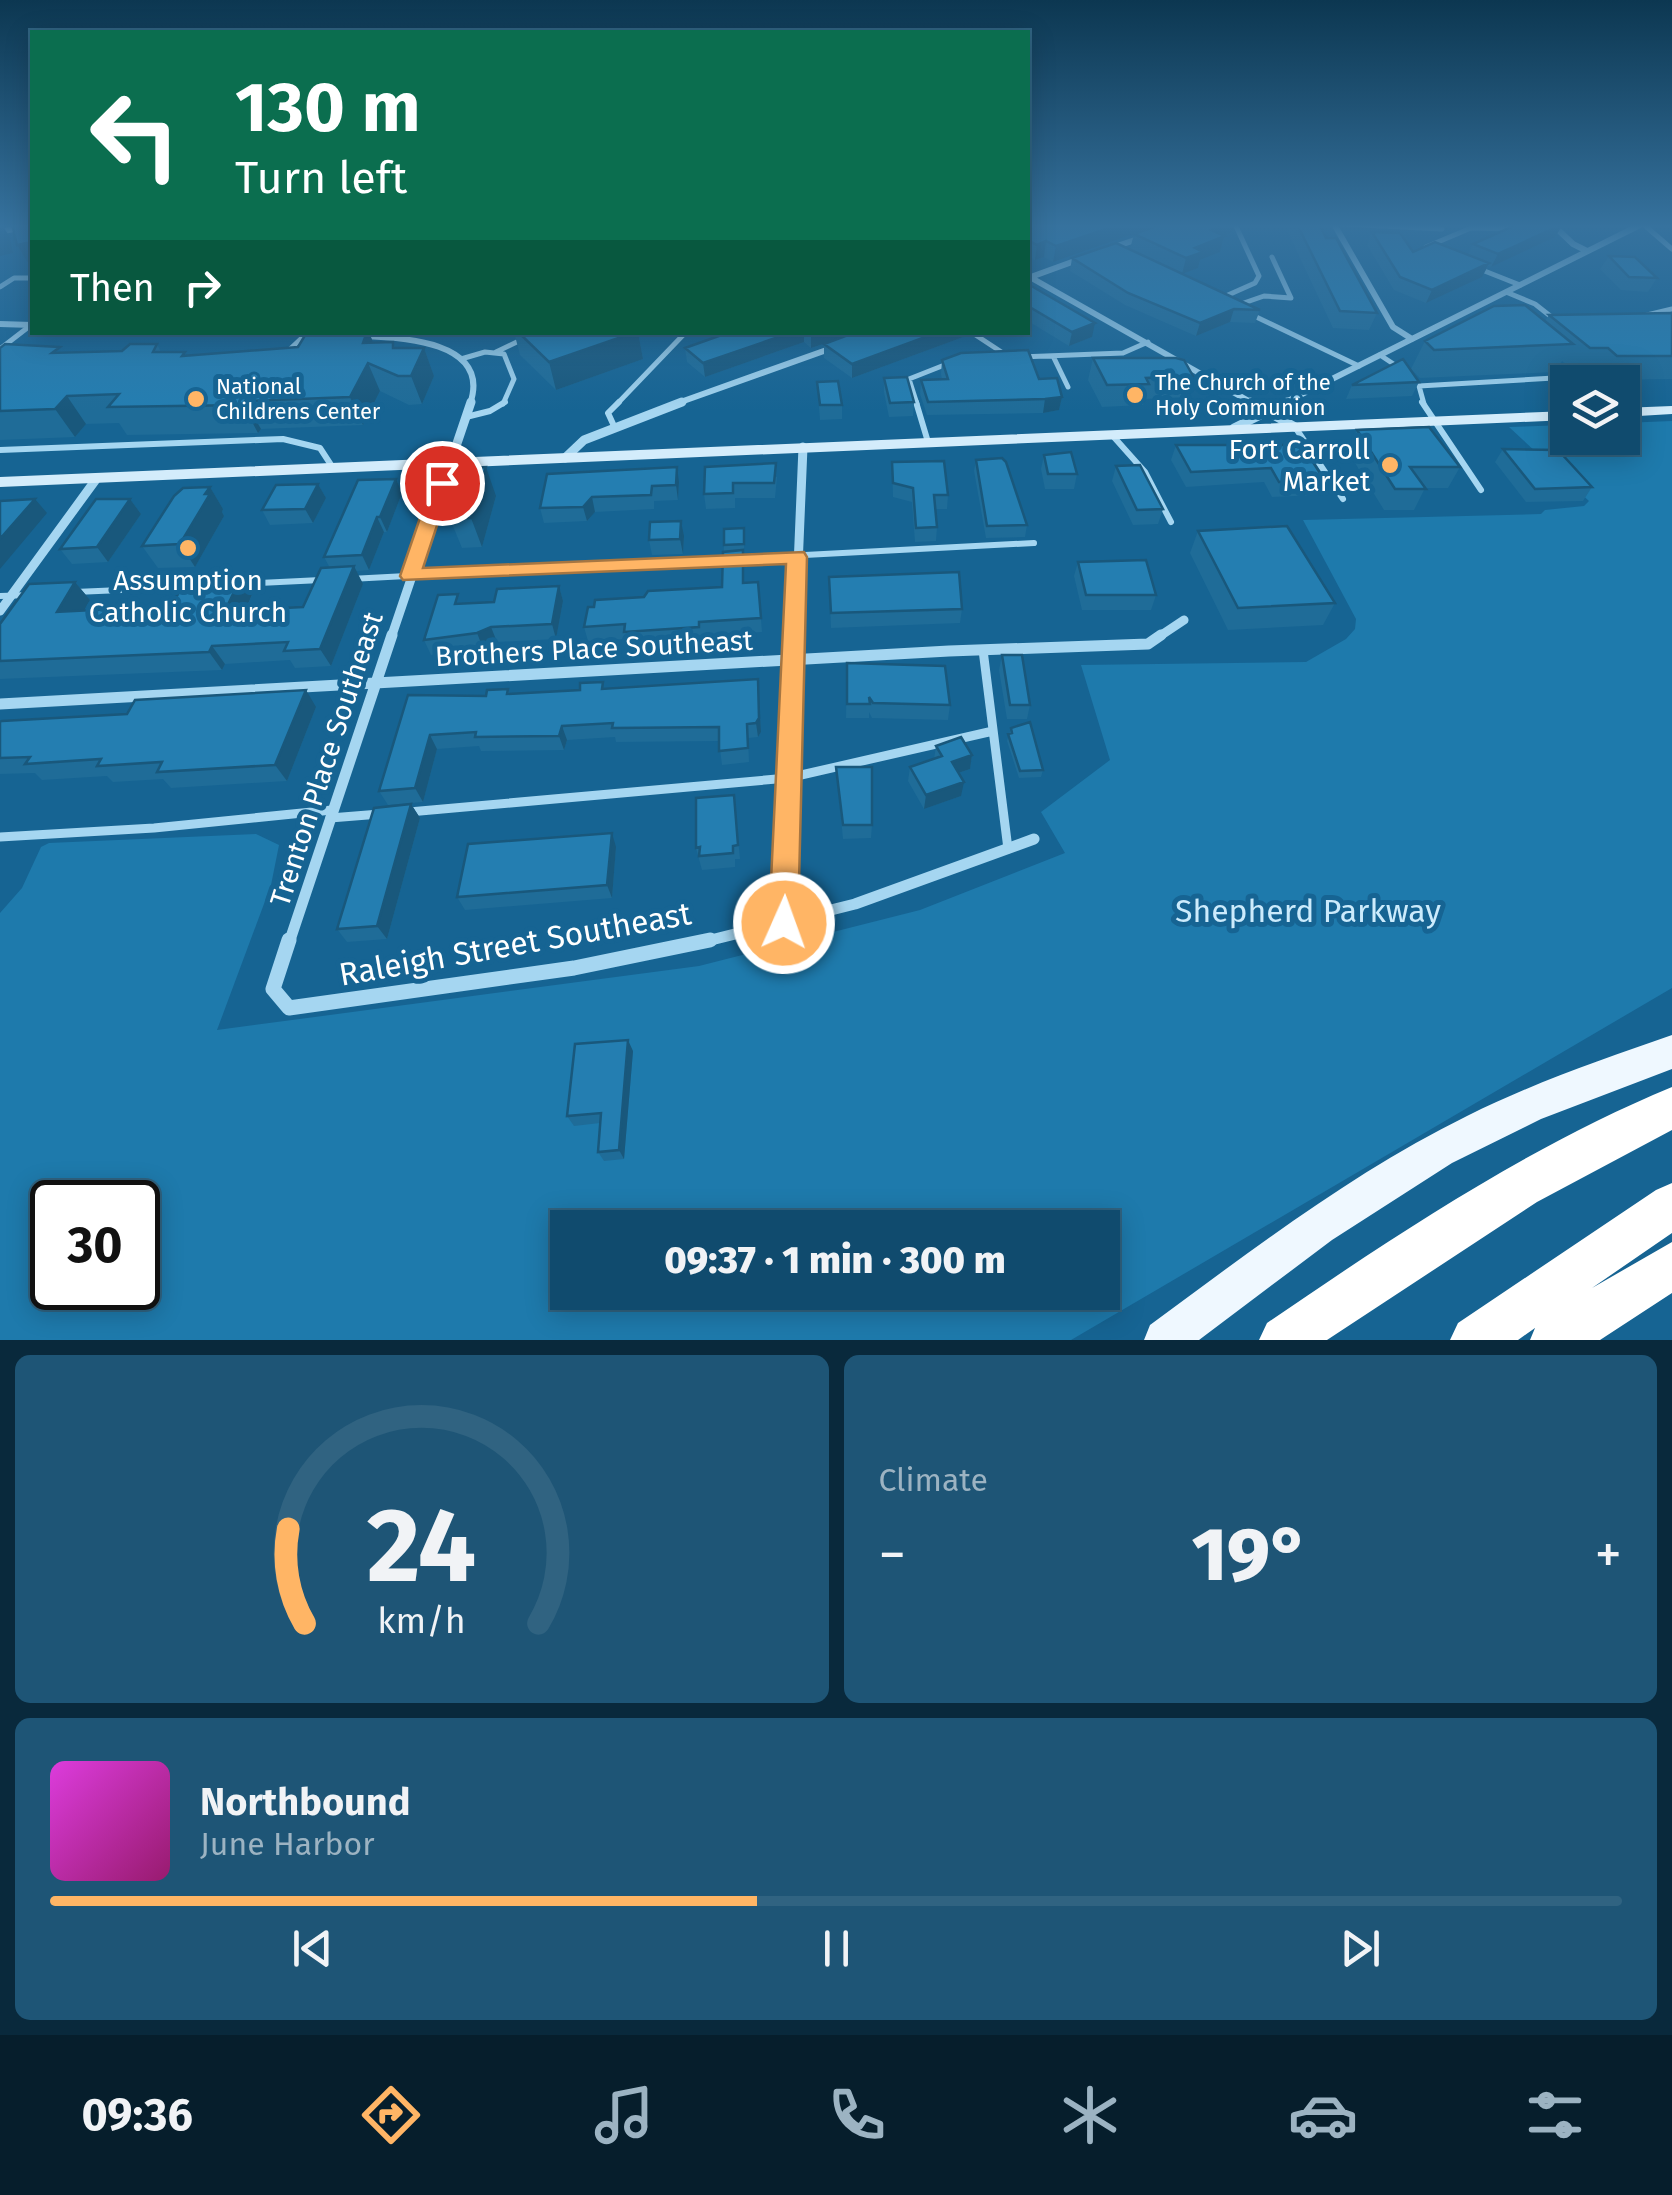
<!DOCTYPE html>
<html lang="en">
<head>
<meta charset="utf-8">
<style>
  :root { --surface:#104b6e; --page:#1e5576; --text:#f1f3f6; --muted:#9cb3c2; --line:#306381; --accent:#ffb565 }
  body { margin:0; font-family:"Fira Sans",sans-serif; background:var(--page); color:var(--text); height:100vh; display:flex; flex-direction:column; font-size:38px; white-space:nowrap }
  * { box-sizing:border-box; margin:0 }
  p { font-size:32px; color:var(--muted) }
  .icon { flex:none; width:55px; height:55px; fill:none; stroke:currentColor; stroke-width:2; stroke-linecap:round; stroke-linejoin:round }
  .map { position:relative; height:1340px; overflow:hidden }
  .drawer { display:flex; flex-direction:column; gap:15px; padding:15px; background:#09293c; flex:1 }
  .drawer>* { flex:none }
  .guide { position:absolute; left:30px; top:30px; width:1000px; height:305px; border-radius:0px; box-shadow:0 5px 25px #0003,0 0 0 2px var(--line); background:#0b6e4f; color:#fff; overflow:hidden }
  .buttons { position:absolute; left:1550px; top:365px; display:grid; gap:20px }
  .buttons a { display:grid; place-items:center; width:90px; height:90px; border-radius:0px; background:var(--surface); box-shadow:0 5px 25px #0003,0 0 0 2px var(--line); font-size:50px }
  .speed { position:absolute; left:30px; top:1180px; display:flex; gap:20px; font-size:50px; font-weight:700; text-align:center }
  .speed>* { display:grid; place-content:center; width:130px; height:130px; border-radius:50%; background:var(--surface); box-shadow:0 5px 25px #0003,0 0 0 2px var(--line); line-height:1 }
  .speed .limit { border:5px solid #111; border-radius:15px; background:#fff; color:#111 }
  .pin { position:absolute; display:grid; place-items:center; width:85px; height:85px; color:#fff; margin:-42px; border:5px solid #fff; border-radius:50%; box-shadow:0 2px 10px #0007 }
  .me { position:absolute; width:110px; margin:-55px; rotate:2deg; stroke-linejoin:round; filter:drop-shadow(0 0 8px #0008) }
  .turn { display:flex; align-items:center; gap:35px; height:210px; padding:0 40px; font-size:45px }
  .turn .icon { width:130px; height:130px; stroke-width:2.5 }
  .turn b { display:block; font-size:70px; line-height:85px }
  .then { display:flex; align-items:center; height:95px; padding:0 40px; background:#0003; gap:20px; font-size:38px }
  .big { font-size:75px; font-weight:800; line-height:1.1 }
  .drawer .widget { flex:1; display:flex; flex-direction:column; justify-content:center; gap:15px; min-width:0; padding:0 35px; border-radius:15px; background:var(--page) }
  .drawer .dial { align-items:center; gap:0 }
  .dial svg { height:260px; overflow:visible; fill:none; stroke:var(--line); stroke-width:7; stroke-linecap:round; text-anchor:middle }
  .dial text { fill:var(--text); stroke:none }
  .song { display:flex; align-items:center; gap:30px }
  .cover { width:120px; height:120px; border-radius:15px; background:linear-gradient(135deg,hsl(300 70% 55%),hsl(320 70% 35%)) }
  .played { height:10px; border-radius:5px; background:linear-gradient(90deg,var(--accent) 45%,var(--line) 45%) }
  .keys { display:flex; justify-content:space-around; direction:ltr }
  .heat { display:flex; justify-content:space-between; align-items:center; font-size:55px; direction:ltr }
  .drawer .tiles { flex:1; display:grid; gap:15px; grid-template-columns:1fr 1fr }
  .widget:last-child { grid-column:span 2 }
  .trip { position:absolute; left:550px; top:1210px; width:570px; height:100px; border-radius:0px; background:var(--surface); box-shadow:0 5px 25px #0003,0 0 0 2px var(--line); font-weight:800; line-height:100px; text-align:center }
  .tabs { display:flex; height:160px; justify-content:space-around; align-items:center; background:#061e2c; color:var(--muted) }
  .tabs .icon { width:70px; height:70px }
  .tabs .active { color:var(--accent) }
  .tabs b { font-size:45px; color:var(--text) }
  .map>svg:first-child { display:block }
  .green { fill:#1e7aac; fill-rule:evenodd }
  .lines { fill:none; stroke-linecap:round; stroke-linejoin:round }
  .lane-far2 { stroke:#a5d6f1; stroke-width:5 }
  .lane-far1 { stroke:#a5d6f1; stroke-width:6 }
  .lane { stroke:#a5d6f1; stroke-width:9 }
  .street-far3 { stroke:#a5d6f1; stroke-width:6 }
  .street-far2 { stroke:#a5d6f1; stroke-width:9 }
  .street-far1 { stroke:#a5d6f1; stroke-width:11 }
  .street { stroke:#a5d6f1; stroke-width:15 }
  .secondary { fill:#d3ecfb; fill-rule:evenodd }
  .primary { fill:#eff8ff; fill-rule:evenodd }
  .highway { fill:#fff; fill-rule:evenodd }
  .wall { fill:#1f6c98 }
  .shaded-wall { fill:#19587c }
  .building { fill:#247eb1; stroke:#19587c; stroke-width:2.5 }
  .route { fill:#ffb565; stroke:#a67642; stroke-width:2.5 }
  .poi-dot { fill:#ffb565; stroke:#166493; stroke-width:4 }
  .labels { text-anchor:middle; stroke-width:10; stroke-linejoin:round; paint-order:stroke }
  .far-poi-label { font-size:22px; fill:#fff; stroke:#166493; text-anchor:start }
  .poi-label { font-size:28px; fill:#fff; stroke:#166493; text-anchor:end }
  .street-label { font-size:28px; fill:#fff; stroke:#166493 }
  .near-park-label { font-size:32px; fill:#ccebfc; stroke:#166493 }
  .near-street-label { font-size:32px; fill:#fff; stroke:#166493 }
</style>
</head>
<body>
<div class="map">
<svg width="1672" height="1340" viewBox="0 0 1672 1340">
  <rect width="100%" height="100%" fill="#166493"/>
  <path class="green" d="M1672 421V988L1071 1340H0V913L22 888 41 847 49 843 256 834 279 845 271 885 217 1030 699 966 920 910 1065 853 1041 812 1110 760 1081 665 1306 662 1346 639 1355 629 1356 619 1303 520 1541 514 1545 510 1584 506 1589 501 1509 427 1567 425 1568 438H1622L1623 423ZM52 1202H138V1288H52ZM568 1228H1102V1292H568Z"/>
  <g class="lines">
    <path class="lane-far2" d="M1342 224 1442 229
      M1643 224 1672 249
      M1426 247 1471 228 1513 229
      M1477 268 1520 285
      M0 287 14 278H32
      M1506 292 1535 304 1554 319
      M1219 299 1255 283 1259 276 1235 224
      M1238 305 1264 296 1291 298 1272 257
      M1250 314 1359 366
      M1647 315 1672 309
      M971 332 1006 355
      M0 349 31 325
      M288 351 306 334
      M496 352 523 339
      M1380 355 1401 369
      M1053 356 1068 387
      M1020 357 1123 353 1148 342
      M461 359 485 352 504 354 514 379 503 404
      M1553 361 1577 382
      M617 404 686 332
      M917 404 909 379 947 364
      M1424 404 1419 386 1571 377"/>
    <path class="lane-far1" d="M916 402 928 442
      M1422 402 1481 490
      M466 417 490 411 505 402
      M614 426 608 413 619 402
      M1295 427 1343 499
      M1112 435 1145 472 1171 522
      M0 450 283 439 320 448 333 468
      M350 579 1034 543
      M240 584 321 580
      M75 592 191 587
      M0 596 31 595"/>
    <path class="lane" d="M983 650 1008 849
      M409 812 788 778 993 731
      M330 818 380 814
      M0 837 154 828 332 810"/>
    <path class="street-far3" d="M1334 224 1393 327 1412 339
      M1552 224 1573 244 1587 251
      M1108 249 1144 237
      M1028 276 1254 404
      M1028 278 1083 258
      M0 324 32 325
      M265 332 319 334
      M361 336C401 337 492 341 470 404
      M675 404 835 347
      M1282 404 1642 224"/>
    <path class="street-far2" d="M1250 402 1295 427
      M1234 428 1287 402
      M565 458 584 440 682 402
      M0 611 97 478
      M391 638 471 402
      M795 638 803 447
      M1157 638 1184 620"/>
    <path class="street-far1" d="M0 704 949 651 1148 644 1161 635
      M783 923 795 635
      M289 943 392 635
      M699 943 855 904 1034 839"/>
    <path class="street" d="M289 940 273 989 289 1008 574 968 710 940"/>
    <path class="secondary" d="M22 224H32V228L0 235V229Z
      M1672 406V414L1622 417V408Z
      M1568 411V420L0 487V477Z"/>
    <path class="primary" d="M1672 1035V1069L1541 1119 1452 1163 1332 1240 1199 1340H1144L1150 1325C1252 1250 1353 1172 1467 1116 1533 1083 1603 1059 1672 1035Z"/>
    <path class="highway" d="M1672 1087V1130L1537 1202 1327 1340H1259L1267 1323C1396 1235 1527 1147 1672 1087Z
      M1672 1183V1233L1592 1288 1672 1242V1293L1600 1340H1530L1535 1328 1518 1340H1450L1458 1323 1656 1190Z"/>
  </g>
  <path class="wall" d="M1039 224H1235L1232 232 1224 236 1220 252 1200 260 1198 268 1182 274 1260 310 1255 323 1230 322 1196 336 1125 305 1070 271 1072 258 1130 249 1134 234 1053 262 1044 257 1035 260 1028 257V229Z
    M1284 224H1319L1326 238 1377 313 1369 330 1333 328Z
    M1518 224H1583L1571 229 1563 224 1555 237 1491 267 1488 266 1482 277 1426 303 1394 290 1367 245 1372 232 1413 252 1468 255 1473 244Z
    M1609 256 1657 278 1648 292 1621 290 1600 269Z
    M1028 284 1092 337 1069 346 1028 321Z
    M1672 313V379L1601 380 1592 371 1575 372 1562 361 1555 372 1420 378 1411 369 1425 341 1545 321 1549 315Z
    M307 332H369L373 343 393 342 395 348H424L434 376 422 404 409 405 380 391 363 425 261 429 258 433 127 435 119 423 86 424 75 437 0 440V348L64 353 122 351 157 344 161 352 188 356 298 347Z
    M514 332H638L643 359 556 390 520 355Z
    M730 332H967L966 336 852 378 824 358V344L829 342 811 348 804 342 705 377 687 362 685 348Z
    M1093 358 1193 376 1186 397 1145 399 1143 405 1102 407 1088 380Z
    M942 360 1039 379 1062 397 1059 410 1043 413 927 415 920 394 921 380 942 379 941 374Z
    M884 378 914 402 913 416 889 417 884 392Z
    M817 382 842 405V419L820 420Z
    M1419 382 1412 396 1346 399 1352 385Z
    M1357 430 1460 467 1448 488H1425L1414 510H1384L1347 450Z
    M1176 445 1325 481 1318 495 1272 497 1264 482 1186 487 1171 460Z
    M1503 449 1592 487 1583 501 1526 502 1495 462Z
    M1044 455 1077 474 1074 489H1045L1041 469Z
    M976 460 1027 525 1025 537 986 538 974 471Z
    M892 462 948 495 947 509H936L937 527 936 541 915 542 912 502 893 497Z
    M1116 466 1163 509 1158 524 1133 525 1112 481Z
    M705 467 777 477 775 498H735V508L706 509 704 494Z
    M547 474 679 482 678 500 654 501V509L595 512 587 521 544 523 540 508Z
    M396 479 402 493 387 532H384L369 570 356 571 363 584 331 666 295 668 290 660 225 664 222 670 0 679V624L75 582 90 600 84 611 171 606 254 590 246 610 303 607 330 568 324 557Z
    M318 484 326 498 313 523 270 525 262 510Z
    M210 487 223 509 222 512 224 516 195 567 158 568 142 546Z
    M496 496 482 547 462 548 450 519Z
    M130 499 141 514 108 562 72 564 60 549Z
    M744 528V583L758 582 762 632 702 636 701 641 627 646 626 639 588 641 584 627 644 597 722 587 724 545Z
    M1198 531 1335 603 1323 625 1228 630 1190 553Z
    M684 536 683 554 652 555 649 540Z
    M1078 562 1156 595 1151 610H1082L1074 576Z
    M829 577 962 609 960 623 831 628Z
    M559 586 563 601 556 639 497 642 483 648 431 655 424 640 463 604 494 602Z
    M1002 655 1030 705 1027 719H1007L999 670Z
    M847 663 950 705 948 720 872 718 869 712V718H846Z
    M758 679 761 732 758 737 748 738 749 762 722 765 719 741 616 742 615 737 567 740 564 750 481 751 479 746 437 749 423 802 388 805 379 791 408 695 486 696 508 689 510 694Z
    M316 707 287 781 171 788 163 779 113 782 107 776 42 780 35 773 0 774V722Z
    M1011 728 1043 770 1041 777 1019 778 1007 741Z
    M936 746 972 755 970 769 958 773 961 796 924 809 908 781 910 767 934 759Z
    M836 767 872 825 871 838 843 839Z
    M734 795 740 859H735V867L702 870 696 848Z
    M411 804 420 818 387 939 347 942 337 929Z
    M616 847 612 898 465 910 457 897Z
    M633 1051 624 1159 604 1161 598 1152 600 1123 574 1126 567 1116Z"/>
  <path class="shaded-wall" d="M0 224H6L2 225 10 237 13 253 0 256Z
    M1121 224H1162L1053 262 1056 246Z
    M1223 224H1235L1232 232 1224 236 1220 252 1200 260 1198 268 1182 274 1186 258 1211 230Z
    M1563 224 1555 237 1491 267 1498 254Z
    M1046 241 1044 257 1035 260 1037 245Z
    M32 242V269L17 245Z
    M1489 263 1482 277 1426 303 1432 290Z
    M1234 309 1230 322 1196 336 1200 323Z
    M1095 323 1092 337 1069 346 1072 332Z
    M367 332H369L379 358 363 343Z
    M636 332H638L643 359 556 390 549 362Z
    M793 332H804V342L705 377 703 363Z
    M816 332H859L811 348V334Z
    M939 332H967L966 336 852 378V364Z
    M424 348 434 376 422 404 411 376Z
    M368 363 380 391 363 425 350 397Z
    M67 396 86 424 75 437 55 409Z
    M1062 397 1059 410 1043 413 1045 399Z
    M245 401 261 429 258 433 243 405Z
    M486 467 496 496 482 547 471 518Z
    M677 467 679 482 678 500 676 485Z
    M396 479 402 493 387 532 380 517Z
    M318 484 326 498 313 523 305 509Z
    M210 487 223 509 222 512 224 516 195 567 180 544Z
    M592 497 595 512 587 521 583 507Z
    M35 499 47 513 0 569V539Z
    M130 499 141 514 108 562 97 547Z
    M377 517 384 532 369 570 362 555Z
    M681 521 684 536 683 554 680 539Z
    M354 566 363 584 331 666 320 649Z
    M243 573 254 590 237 629 225 611Z
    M75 582 90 600 73 630 57 612Z
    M559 586 563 601 556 639 552 624Z
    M491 627 497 642 483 648 477 633Z
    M212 646 225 664 222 670 209 652Z
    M758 679 761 732 758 737 756 723Z
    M306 690 316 707 287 781 275 765Z
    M562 726 567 740 564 750 559 736Z
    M430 735 437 749 423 802 415 788Z
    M972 755 970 769 949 776 952 762Z
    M964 782 961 796 924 809 926 795Z
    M411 804 420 818 387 939 377 926Z
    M612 833 616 847 612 898 607 885Z
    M628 1040 633 1051 624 1159 619 1150Z"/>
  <path class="building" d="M12 224H32V242L17 245Z
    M1039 224H1121L1056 246 1046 241 1037 245 1028 240V229Z
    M1162 224H1223L1211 230 1225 236 1195 248 1203 252 1186 258 1134 234Z
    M1297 224H1319L1326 238H1336L1377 313 1340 311Z
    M1518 224H1563L1498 254 1473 244Z
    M1372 232 1400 233 1413 252 1435 242 1489 263 1432 290 1400 277Z
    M1116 243 1260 310 1234 309 1200 323 1128 293 1072 258Z
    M1609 256 1635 257 1657 278 1629 277Z
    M1028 284 1095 323 1072 332 1028 306Z
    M1525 305 1573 344 1434 350 1425 341 1494 306Z
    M1672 313V356H1617L1608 348H1590L1549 315Z
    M307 332H367L363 343 393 342V348H424L411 376H398L368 363 350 397 245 401 243 405 108 407 119 394 67 396 55 409 0 411V348L5 344 60 347 52 353 122 351 130 344H157L153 352H185L182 356 298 347Z
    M518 332H636L549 362Z
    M730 332H793L703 363 685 348Z
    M856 332H939L852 364 824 344Z
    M1028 350 1039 379 1057 378 1062 397 1045 399 928 402 921 380 948 379 942 360 961 353Z
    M1093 358H1176L1184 360 1193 376 1146 378 1149 384 1107 385Z
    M1403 359 1419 382 1352 385Z
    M907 377 914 402 890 403 884 378Z
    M838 381 842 405H820L817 382Z
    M1429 427 1460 467H1410L1426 489H1395L1357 430Z
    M1176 445H1285L1304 448 1325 481 1279 482 1271 468 1191 472Z
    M1503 449 1558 450 1592 487 1535 489Z
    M1071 452 1077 474H1048L1044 455Z
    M1002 458 1006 462 1027 525 987 526 976 460Z
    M944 461 948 495H934L937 527 916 528 913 488 893 483 892 462Z
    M776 463 774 483H733V493L704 494 705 467Z
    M1140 465 1163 509 1137 510 1116 466Z
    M486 467 471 518 450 519 466 468Z
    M677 467 676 485 652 486 651 495 592 497 583 507 540 508 547 474Z
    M396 479 380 517H377L362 555 324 557 358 480Z
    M318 484 305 509 262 510 276 485Z
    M210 487 205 494H210L180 544 142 546 174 496 183 488Z
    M35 499 0 539V501Z
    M96 499H130L97 547 60 549Z
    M681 521 680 539 649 540 650 522Z
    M1287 526 1335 603 1238 608 1198 531Z
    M744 528V544L724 545V529Z
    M743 550V583L758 582 761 618 699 622V627L624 632 625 624 584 627 588 607H594L595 600 644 597 648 591 722 587 723 552Z
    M1146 560 1156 595H1086L1078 562Z
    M354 566 320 649 284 651 288 642 212 646 209 652 0 661V624L29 584 75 582 57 612 171 606 189 575 243 573 225 611 303 607 321 568Z
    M959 572 962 609 831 613 829 577Z
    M559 586 552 624 491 627 477 633 424 640 438 595 458 594 455 604 494 602 497 589Z
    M1002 655H1022L1030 705H1010Z
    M847 663 945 666 950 705 873 703 869 697 870 704H847Z
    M758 679 759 718 756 723 747 724 748 748 719 751V727L612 728 613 723 562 726 559 736 475 737 476 732 430 735 415 788 379 791 408 695 486 696 487 690 508 689 507 694 580 690V683L603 682 602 689Z
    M306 690 275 765 157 772 162 762 97 766 101 759 25 764 30 757 0 758V722L2 721 127 714 135 700Z
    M1030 722 1043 770 1020 771 1008 734 1012 733 1011 728Z
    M961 737 972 755 952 762 964 782 926 795 910 767 942 756 936 746Z
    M836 767H872V825H843Z
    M734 795 738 845 733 846V853L699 856 700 847 696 848V798Z
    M411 804 377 926 337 929 374 808Z
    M612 833 607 885 457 897 468 844Z
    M628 1040 619 1150 598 1152 601 1113 567 1116 575 1044Z"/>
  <linearGradient id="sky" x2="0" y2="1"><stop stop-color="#0c3751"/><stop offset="0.55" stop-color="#36729e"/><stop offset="1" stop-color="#36729e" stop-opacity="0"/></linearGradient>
  <rect width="1672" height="411" fill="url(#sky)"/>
  <path class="route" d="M442 477 451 483 423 568 804 552 807 557 798 923 794 932 784 936 773 932 769 923 786 564 403 580 400 576 432 483Z"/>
  <g class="poi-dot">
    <circle cx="1135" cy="395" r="10"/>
    <circle cx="196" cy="399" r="10"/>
    <circle cx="1390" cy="465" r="10"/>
    <circle cx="188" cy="548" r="10"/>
  </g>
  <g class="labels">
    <g class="far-poi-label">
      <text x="1155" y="390">The Church of the<tspan x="1155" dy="25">Holy Communion</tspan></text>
      <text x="216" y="394">National<tspan x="216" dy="25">Childrens Center</tspan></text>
    </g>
    <g class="poi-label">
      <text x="1370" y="459">Fort Carroll<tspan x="1370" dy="32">Market</tspan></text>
      <text x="188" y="590" text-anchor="middle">Assumption<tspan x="188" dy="32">Catholic Church</tspan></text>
    </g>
    <g class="street-label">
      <text transform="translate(594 648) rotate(-3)" y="10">Brothers Place Southeast</text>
      <text transform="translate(326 759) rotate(-72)" y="10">Trenton Place Southeast</text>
    </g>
    <g class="near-park-label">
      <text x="1308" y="922">Shepherd Parkway</text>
    </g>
    <g class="near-street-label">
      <text transform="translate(515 944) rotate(-10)" y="11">Raleigh Street Southeast</text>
    </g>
  </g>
</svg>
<div class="buttons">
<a><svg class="icon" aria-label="layers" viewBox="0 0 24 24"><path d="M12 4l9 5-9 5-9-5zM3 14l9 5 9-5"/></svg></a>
</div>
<div class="speed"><div class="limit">30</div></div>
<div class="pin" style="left:442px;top:483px;background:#d93025"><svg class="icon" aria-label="arrive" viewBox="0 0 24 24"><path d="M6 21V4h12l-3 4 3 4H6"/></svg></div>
<svg class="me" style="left:784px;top:923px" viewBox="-20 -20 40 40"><circle r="17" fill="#ffb565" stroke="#fff" stroke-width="3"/><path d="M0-11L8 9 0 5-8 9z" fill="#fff"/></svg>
<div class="trip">09:37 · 1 min · 300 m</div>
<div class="guide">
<div class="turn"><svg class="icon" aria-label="left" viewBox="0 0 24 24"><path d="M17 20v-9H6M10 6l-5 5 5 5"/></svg><div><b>130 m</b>Turn left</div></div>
<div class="then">Then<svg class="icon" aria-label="right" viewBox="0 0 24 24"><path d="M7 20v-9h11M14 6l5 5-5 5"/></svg></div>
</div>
</div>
<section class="drawer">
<div class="tiles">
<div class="widget dial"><svg viewBox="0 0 100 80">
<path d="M14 69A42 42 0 1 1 86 69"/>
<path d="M14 69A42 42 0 0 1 9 40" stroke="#ffb565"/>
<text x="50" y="56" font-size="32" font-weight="700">24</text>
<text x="50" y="72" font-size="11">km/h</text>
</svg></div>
<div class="widget"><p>Climate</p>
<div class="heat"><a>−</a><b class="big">19°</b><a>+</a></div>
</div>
<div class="widget">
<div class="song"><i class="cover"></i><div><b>Northbound</b><p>June Harbor</p></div></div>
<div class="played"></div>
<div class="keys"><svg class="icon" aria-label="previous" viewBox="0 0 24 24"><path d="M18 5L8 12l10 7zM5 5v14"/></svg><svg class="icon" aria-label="pause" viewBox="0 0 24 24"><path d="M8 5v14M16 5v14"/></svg><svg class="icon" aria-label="next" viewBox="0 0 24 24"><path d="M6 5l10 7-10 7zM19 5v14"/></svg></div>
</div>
</div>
</section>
<nav class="tabs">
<b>09:36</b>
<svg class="icon active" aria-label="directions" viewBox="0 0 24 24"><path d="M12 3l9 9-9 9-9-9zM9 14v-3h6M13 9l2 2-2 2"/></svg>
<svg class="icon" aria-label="music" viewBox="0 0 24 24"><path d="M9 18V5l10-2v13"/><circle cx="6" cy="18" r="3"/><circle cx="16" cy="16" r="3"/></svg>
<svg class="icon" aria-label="phone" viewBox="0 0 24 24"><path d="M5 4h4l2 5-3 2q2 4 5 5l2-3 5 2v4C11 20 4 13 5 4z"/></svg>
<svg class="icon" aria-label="climate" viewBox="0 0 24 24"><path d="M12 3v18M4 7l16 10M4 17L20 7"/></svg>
<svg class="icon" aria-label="car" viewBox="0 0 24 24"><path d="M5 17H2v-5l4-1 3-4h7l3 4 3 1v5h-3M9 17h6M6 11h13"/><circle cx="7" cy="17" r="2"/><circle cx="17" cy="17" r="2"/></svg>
<svg class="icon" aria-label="filters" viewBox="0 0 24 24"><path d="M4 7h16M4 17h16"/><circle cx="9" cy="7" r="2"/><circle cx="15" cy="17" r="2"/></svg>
</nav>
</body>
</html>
